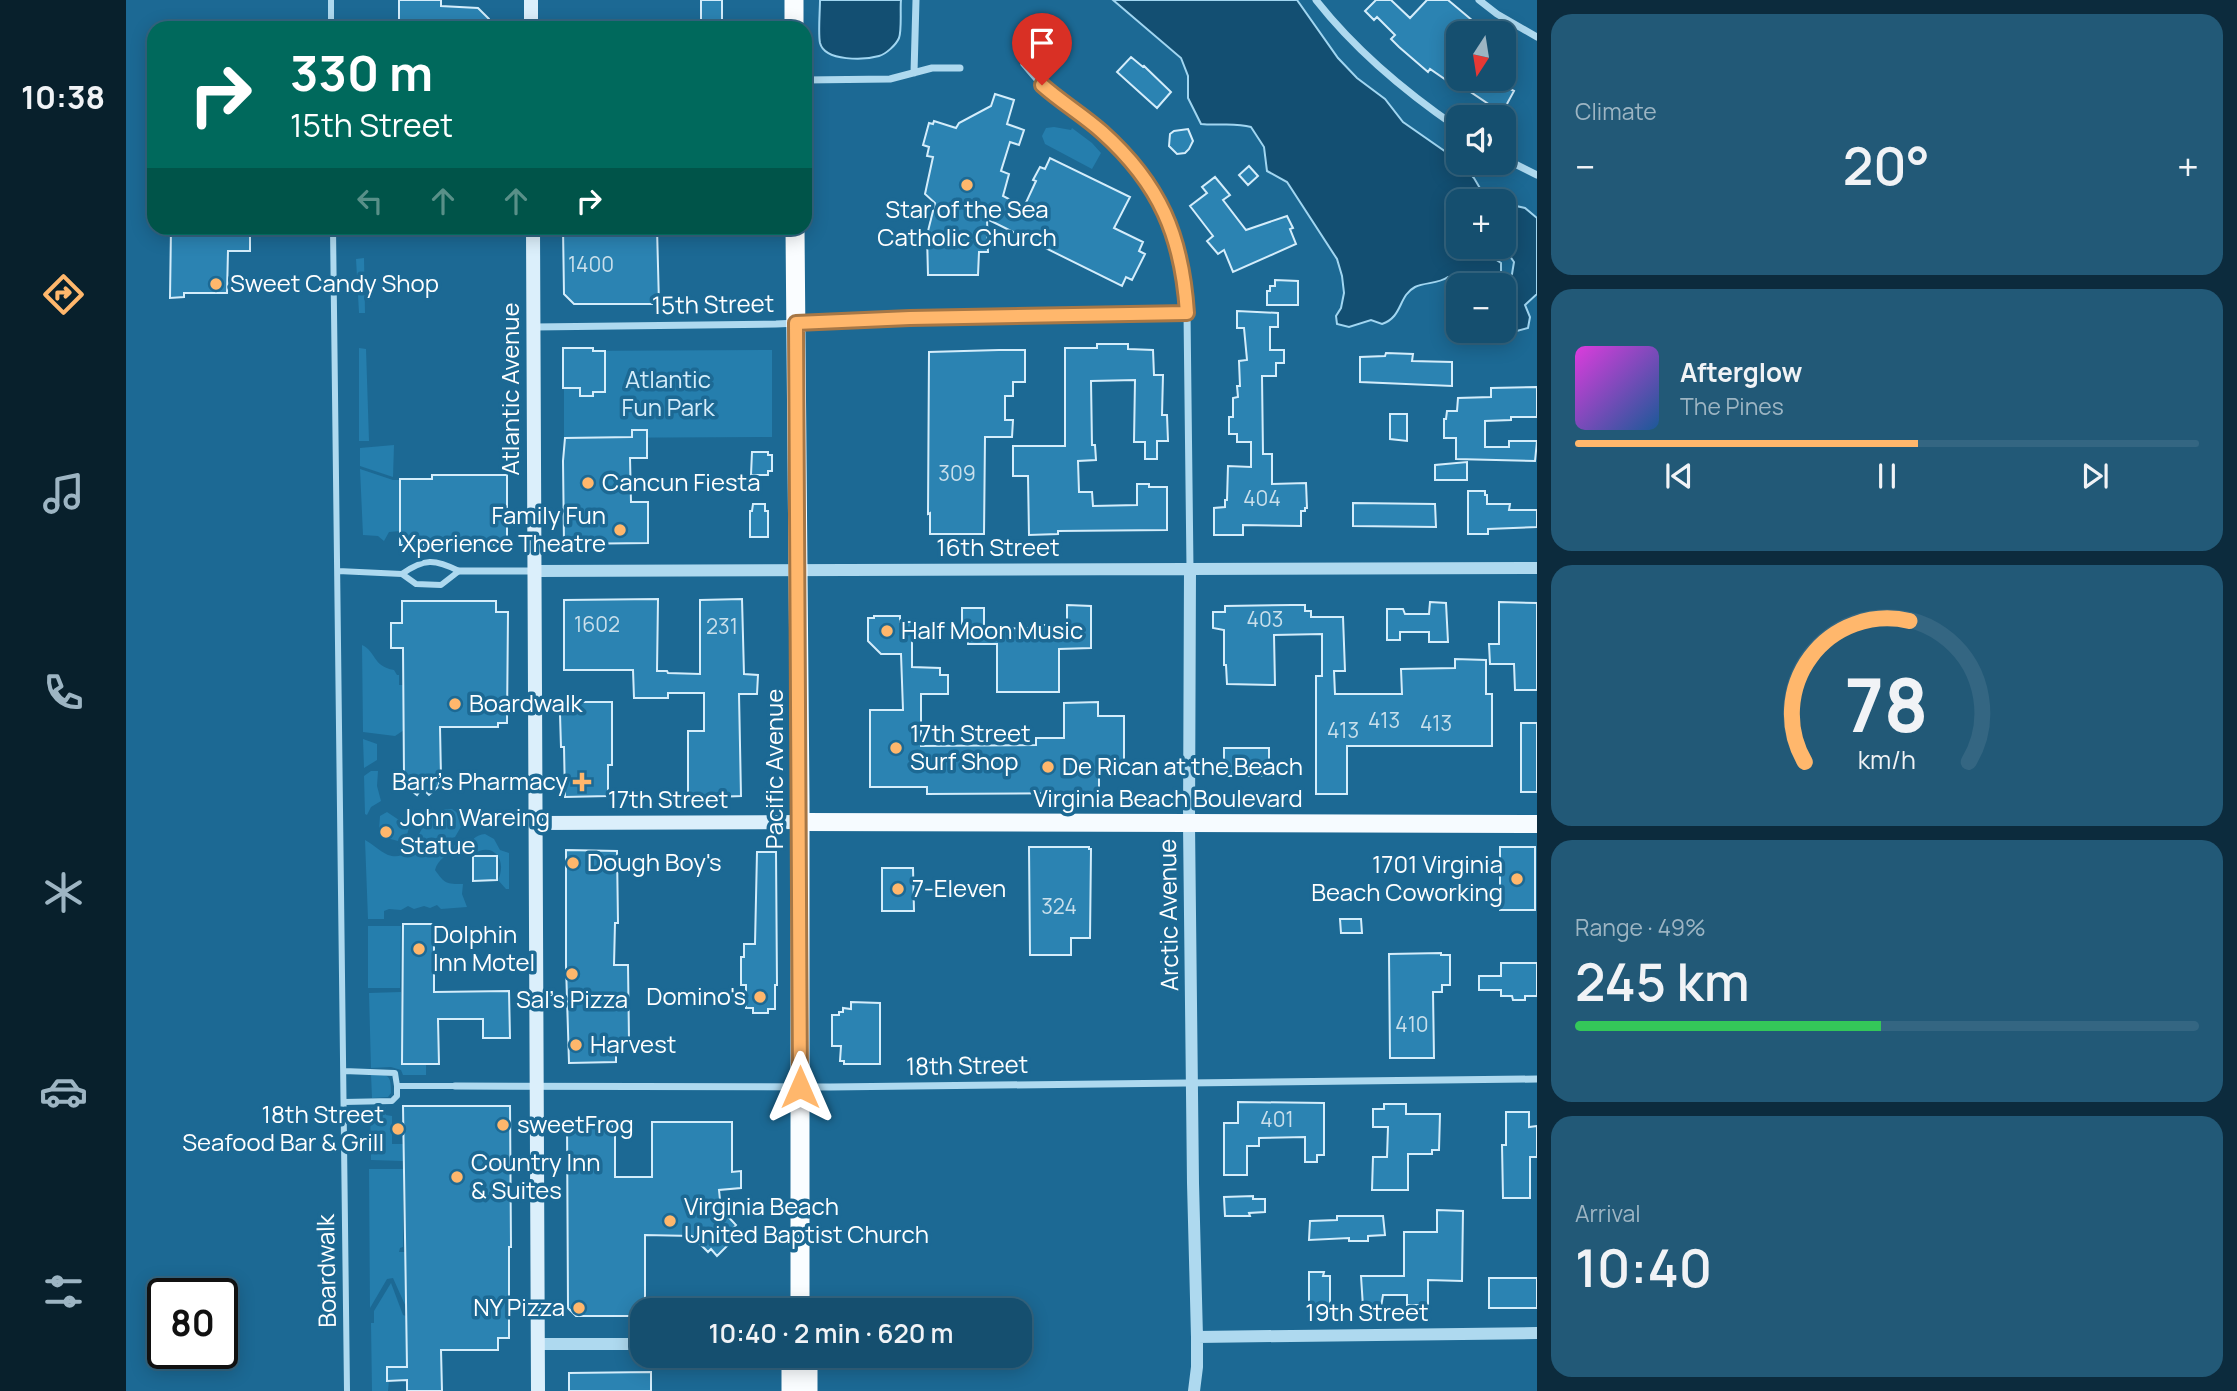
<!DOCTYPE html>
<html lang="en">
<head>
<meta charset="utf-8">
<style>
  :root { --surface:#154f6f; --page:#225977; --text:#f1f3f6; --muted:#9db5c3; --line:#346682; --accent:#ffb76c }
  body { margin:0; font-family:Manrope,sans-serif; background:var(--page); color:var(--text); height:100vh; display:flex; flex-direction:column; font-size:26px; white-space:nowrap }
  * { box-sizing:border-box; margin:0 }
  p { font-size:23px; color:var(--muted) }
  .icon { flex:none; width:38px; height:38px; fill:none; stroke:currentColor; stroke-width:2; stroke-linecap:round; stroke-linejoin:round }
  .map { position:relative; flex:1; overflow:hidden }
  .panel { display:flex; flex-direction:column; gap:14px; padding:14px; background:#0c2b3d; width:700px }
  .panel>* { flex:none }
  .top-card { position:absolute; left:21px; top:21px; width:665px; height:214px; border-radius:21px; box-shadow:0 4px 18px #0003,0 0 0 2px var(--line); background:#00695c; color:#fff; overflow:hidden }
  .needle { width:46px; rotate:192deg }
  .buttons { position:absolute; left:1320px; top:21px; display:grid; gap:14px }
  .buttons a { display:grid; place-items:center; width:70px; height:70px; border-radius:14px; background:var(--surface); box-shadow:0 4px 18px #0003,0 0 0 2px var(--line); font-size:35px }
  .speed { position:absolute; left:21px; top:1278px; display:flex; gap:14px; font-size:35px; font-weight:700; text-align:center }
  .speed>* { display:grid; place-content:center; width:91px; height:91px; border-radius:50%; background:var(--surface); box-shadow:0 4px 18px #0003,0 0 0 2px var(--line); line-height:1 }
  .speed .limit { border:4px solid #111; border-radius:10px; background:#fff; color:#111 }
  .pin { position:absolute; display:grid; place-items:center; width:60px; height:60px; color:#fff; margin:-72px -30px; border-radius:50% 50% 50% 0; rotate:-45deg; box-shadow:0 0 7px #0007 }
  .pin .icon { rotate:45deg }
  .me { position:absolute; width:77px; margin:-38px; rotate:0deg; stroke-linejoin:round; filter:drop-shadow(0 0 5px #0008) }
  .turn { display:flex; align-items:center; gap:24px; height:147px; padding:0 28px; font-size:32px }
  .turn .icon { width:91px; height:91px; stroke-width:2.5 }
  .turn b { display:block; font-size:49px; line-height:60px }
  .lanes { display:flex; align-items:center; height:66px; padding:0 28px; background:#0003; justify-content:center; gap:35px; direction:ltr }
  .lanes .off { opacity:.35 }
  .big { font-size:52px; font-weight:600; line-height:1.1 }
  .panel .widget { flex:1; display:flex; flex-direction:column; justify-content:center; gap:10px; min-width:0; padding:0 24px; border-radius:21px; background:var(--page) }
  .panel .dial { align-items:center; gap:0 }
  .dial svg { height:182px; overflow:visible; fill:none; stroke:var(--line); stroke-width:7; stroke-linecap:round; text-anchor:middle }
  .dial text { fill:var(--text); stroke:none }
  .song { display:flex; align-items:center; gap:21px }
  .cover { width:84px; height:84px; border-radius:10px; background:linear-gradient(135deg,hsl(300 70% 55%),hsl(210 70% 35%)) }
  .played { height:7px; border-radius:4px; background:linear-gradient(90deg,var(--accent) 55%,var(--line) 55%) }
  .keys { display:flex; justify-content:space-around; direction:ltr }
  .heat { display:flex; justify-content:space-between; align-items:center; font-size:38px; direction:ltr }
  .charge { height:10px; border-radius:5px; background:linear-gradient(90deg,#34c759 49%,var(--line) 0) }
  .trip { position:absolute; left:504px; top:1298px; width:402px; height:70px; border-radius:21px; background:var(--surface); box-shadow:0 4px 18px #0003,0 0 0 2px var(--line); font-weight:600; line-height:70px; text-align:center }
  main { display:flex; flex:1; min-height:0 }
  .dock { display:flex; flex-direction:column; width:126px; justify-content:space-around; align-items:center; background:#08202c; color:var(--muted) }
  .dock .icon { width:49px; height:49px }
  .dock .on { color:var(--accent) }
  .dock b { font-size:32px; color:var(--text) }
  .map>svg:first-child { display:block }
  .green { fill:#257ead }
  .water { fill:#134f72; stroke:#a1d6f1; stroke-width:2 }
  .building { fill:#2b83b2; stroke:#d4edfb; stroke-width:2 }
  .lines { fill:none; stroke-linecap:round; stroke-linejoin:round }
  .pedestrian { stroke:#aed9ef; stroke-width:6 }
  .minor { stroke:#aed9ef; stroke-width:7 }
  .tertiary { stroke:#aed9ef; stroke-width:12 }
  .secondary { stroke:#dbeffb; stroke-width:14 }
  .primary { stroke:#f6fbff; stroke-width:18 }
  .trunk { stroke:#fafdff; stroke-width:19 }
  .route-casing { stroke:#a67746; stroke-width:18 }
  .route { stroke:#ffb76c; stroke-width:12 }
  .poi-dot { fill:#ffb76c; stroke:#1c6994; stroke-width:2.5 }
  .labels { text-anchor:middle; stroke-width:7; stroke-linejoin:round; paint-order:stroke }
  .number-label { font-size:21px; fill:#cae0ec }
  .poi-label { font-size:24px; fill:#fff; stroke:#1c6994; text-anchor:start }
  .street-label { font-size:24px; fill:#fff; stroke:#1c6994 }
  .park-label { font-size:24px; fill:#d4edfb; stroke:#1c6994 }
</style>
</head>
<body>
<main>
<nav class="dock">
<b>10:38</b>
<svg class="icon on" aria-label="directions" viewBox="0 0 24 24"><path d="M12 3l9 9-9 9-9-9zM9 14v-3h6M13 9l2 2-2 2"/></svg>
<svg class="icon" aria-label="music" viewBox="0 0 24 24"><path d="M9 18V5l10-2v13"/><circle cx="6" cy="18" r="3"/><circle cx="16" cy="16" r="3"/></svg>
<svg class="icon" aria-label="phone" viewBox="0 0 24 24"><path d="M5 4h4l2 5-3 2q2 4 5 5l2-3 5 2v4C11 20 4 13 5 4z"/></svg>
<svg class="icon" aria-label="climate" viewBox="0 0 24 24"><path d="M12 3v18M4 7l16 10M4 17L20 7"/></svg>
<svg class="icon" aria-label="car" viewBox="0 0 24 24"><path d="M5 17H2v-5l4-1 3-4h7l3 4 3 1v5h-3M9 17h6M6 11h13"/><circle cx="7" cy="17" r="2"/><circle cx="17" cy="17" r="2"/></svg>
<svg class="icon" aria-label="filters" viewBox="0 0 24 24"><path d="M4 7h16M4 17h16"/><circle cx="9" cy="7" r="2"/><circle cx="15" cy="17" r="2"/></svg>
</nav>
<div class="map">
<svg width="1411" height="1391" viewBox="0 0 1411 1391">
  <rect width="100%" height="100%" fill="#1c6994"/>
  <path class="green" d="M928 127 945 130 946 128 966 143 975 153 966 169 919 144 916 136 920 128Z
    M238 258 239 313H233L230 259Z
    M233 348 240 349 243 441H233Z
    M646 350V437L438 438V351Z
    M268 445 267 477 234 466V448Z
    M234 469 267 480H273L274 531 263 532 258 541 252 536 237 535Z
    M236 645C250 651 246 666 268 670L271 675H273V685H277L278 730 269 736 237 732Z
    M237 739 251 744V760L238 768Z
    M245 771H252L251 786 255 801 245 807 241 815 239 814 238 776Z
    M320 809H326L333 814 336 825 329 837 315 841 323 845H335L332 852C322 853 312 859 309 870 319 884 320 884 337 884L336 894 341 907 315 909 311 905 304 908 298 906 288 909 282 906 275 910 263 909 258 911V919H242L239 840C247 844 253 851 262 855 288 863 291 829 305 816 309 813 315 811 320 809Z
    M261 812 276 822 284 824 281 835 272 841 257 837 253 830 254 816Z
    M359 834 368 839 374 850 383 853V889H380L372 880C382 859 366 840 346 855 341 844 347 835 359 834Z
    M242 926H275L274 988H242Z
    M275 992V1062L300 1063V1075H277L275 1070 265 1067 245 1068 243 993Z
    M245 1074C263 1074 265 1075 265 1093L262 1097 246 1098Z
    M244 1107H260V1115L266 1116V1144H277V1161L245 1160Z
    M243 1169H277V1247L274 1248 273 1252H280V1307L267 1278 261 1279 244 1308Z
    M265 1283 277 1315 280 1316V1381L263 1380 262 1391H246L245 1323H248V1311Z"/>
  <path class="water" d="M694 0H775C774 9 776 30 773 38 770 45 760 54 753 56 739 60 699 62 694 43 692 33 694 12 694 0Z
    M987 0H1171L1212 58 1231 78 1259 99 1277 122 1330 159 1348 178 1358 195V201H1332V247H1358L1366 257 1375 263V277L1381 281 1386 274 1388 262C1376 247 1377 222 1377 203L1399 208 1411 218V294L1399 305 1404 317 1402 328 1387 332 1377 329V285L1332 286 1322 277C1312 284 1300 282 1289 287 1272 296 1277 317 1256 324L1245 320 1223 327 1211 324 1210 316 1215 308 1218 293 1216 276 1211 259 1161 182 1141 171 1138 147 1125 127C1108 122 1093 126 1075 124L1062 98V76L1055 58Z"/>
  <path class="building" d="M273 0H315V6L352 8 363 19V28H273Z
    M575 0H596V28H575Z
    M1250 0H1265L1284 18 1301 0H1322L1347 21H1338L1321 41 1332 48V75L1329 79H1366L1388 91 1376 113 1328 81 1326 84 1304 69 1302 72 1273 47 1265 39 1269 35 1251 17 1248 20 1239 11Z
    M1005 57 1017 67 1018 66 1045 92 1031 108 991 72Z
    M869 94 888 100 881 124 898 130 893 145 884 142 875 171 883 174 877 196 898 207 910 181 907 180 914 167 919 169 924 158 1004 197 988 228 1017 242 1013 251 1019 254 1006 280 1000 277 996 286 861 219 862 252H853L852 275H802L801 235 809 203 799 194 807 157 801 156 803 147 797 145 803 123 807 124 808 121 830 128 833 123 865 106Z
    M1062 129 1067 141 1063 149 1059 153 1051 154 1043 146 1044 134 1048 131Z
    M1123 166 1132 176 1122 185 1113 175Z
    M1089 177 1104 195 1097 200 1120 230 1161 216 1167 228 1164 229 1170 244 1107 272 1098 250 1092 254 1081 241 1087 236 1064 206 1081 193 1076 187Z
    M45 228H124V251H102L101 293H58V297L44 298Z
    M437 228H531L533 304H448L438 294Z
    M1149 280 1172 281V305H1141V291H1144V286H1149Z
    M1111 311 1152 313V327H1144V350H1158V363H1150V376H1136L1137 454H1146V484L1180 483 1181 508H1179V511H1175V526L1117 525V535H1088V508L1099 507V500H1101L1102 466 1125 467V442H1111V434H1103V417H1107V398L1112 397 1111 386H1114L1113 361 1121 360 1118 328H1111Z
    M971 344H1002V349L1027 350 1028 375H1037L1036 415H1041L1042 441H1031V459H1019V442H1008L1009 380 965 381 966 445H969L970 460 952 461 953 492H966L967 506 1011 505V484H1023V487H1041V530L932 531V534L903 535 902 476H887V446H939V348H971Z
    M437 348H467V351H479V392H467V396H454V388H437Z
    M873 350H899V382H887V396H879V420H887L886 437H859L858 534H804V513L802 514 803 352Z
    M1260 353 1287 354 1286 361 1326 362V386L1234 382V357L1259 356Z
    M1411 387V417H1385V420L1359 421V447H1383V441H1411L1409 461 1330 459V438H1318V419H1320L1321 411H1331L1332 398 1365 397V388Z
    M1264 414H1281V441L1264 439Z
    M506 430H521V458H504L505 502H522V543L438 544 437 461 439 438 506 437Z
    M626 452H642V455H646V471H642V475H625Z
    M1341 462V480H1309V465Z
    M306 475H381V545H274V479H306Z
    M1342 491H1359V495H1361V504H1384L1383 510H1411V527L1362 529V534H1342Z
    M1227 503 1309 504 1310 527 1227 526Z
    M627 504H639V511H642V537H624V511H626Z
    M532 599 531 671H541L542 673 574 674V600L616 599 618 674 632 675 631 694H613L615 796 562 798V731H578V693H542V698H508L507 670H438V600Z
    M276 601H370V612H382L381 723H372V727H314L315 777 312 787 303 795 296 788 291 795 283 789 278 774 277 648H265V623H276Z
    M1304 602 1320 603 1322 642H1303V632H1274V640H1261V609H1277L1279 614H1303Z
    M1373 602 1411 603V690H1389L1388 664H1364L1363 644H1373Z
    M941 605 965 606V648L933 649V692H871V644H842V632H836V608H858V629L911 628V625H941Z
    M1166 605H1179V611H1185V617H1217L1219 671H1208L1209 694H1276L1275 669 1329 668V659L1360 660V694H1366V746H1221V794H1190V676H1196V634L1148 635 1149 685 1101 684 1100 665H1098V630L1087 628V612H1099V606Z
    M748 616H774V622H786V667L814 668V675H822V694H795V746L910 745V738H938V703L972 702V716H998V762H973V793L801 794V787H744V710H777L775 654H755L742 641V618H748Z
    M438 702H486V765H482V796L439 797 438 747H435L434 714H438Z
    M1395 723H1411V792H1395Z
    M1098 748H1143V776H1098Z
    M903 847H963V849H965L964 938H945V955H904Z
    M1374 847H1409V910H1374Z
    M440 850 491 851 492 923H489L488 965H502L503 1040H490V1062L443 1063 440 966Z
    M631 852H650L651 985H649V1009H642V1013H627V1008H620V985H615V957H618V944H629Z
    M347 856H371V880L347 881Z
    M756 868H787L788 911H756Z
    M1214 919H1235L1236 933H1215Z
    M277 924H308V992L383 991 384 1038H357V1019H312L313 1064H276Z
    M1315 953V955H1324V985H1316V992H1307L1308 1058H1264L1263 954Z
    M1375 963H1411V996H1399V1000H1387L1386 996H1375V990H1353V976H1375Z
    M725 1002 754 1003V1064H718V1061H714L715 1046H706V1015H713V1012H717V1008L725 1009Z
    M1112 1102 1198 1103V1155H1191V1162H1179V1137L1133 1138V1146H1121V1175H1098V1123H1112Z
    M1258 1104H1280V1114H1314L1313 1150H1306V1154H1282V1190H1246L1247 1157H1261L1262 1127H1247V1109H1258Z
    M277 1106H384L385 1247H383V1338H372V1350H315L316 1391H281V1380L261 1381V1367H281Z
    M1380 1112H1403V1127L1411 1126V1157H1404V1198H1377L1376 1145H1380Z
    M441 1120H486V1133H489V1177H526V1122H606V1172L615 1171V1188L593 1190 595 1209 610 1225 607 1229 612 1235 591 1256 585 1249 582 1252 566 1236 519 1235V1311H516V1316H450L442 1308Z
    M1127 1196V1199H1139V1212L1123 1213 1124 1216H1099L1098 1197Z
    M1311 1210 1337 1211 1336 1281 1302 1280V1305H1281V1295H1257L1255 1307H1237L1235 1276H1278V1232H1311Z
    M1211 1216H1257L1259 1235 1242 1236V1241H1223V1238L1183 1240 1184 1221 1211 1220Z
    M1183 1272H1198L1197 1276H1204V1308H1183Z
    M1363 1278H1411V1308H1363Z
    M525 1372V1391H443V1373Z"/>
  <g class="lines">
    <path class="pedestrian" d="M205 0V28
      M207 228 221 1391
      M212 571 276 574 290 584 315 585 333 571C309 559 298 558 276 574
      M218 1071 269 1073 271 1086H329
      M218 1102 266 1101 271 1096V1086"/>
    <path class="minor" d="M1190 0C1230 51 1278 91 1332 128
      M1353 0 1371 14 1411 37
      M898 64C907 75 916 86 927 95 943 107 959 118 974 131 1033 182 1056 236 1061 313L1064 569
      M788 73 790 0
      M679 80 764 79 806 68H834
      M1377 158 1411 175
      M408 327 650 324 784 318 1061 313
      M333 571H408
      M329 1086 704 1087 1411 1079"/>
    <path class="tertiary" d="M1064 569 1063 824 1067 1183 1071 1337V1367L1068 1391
      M409 571 1411 568
      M1071 1337 1411 1333
      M413 1344H516"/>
    <path class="secondary" d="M405 0V28
      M407 228 412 1391
      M410 823 674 822"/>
    <path class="primary" d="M674 822 1411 824"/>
    <path class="trunk" d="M668 0V28
      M669 228 674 801V1311
      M678 1356 682 1366V1391
      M665 1391V1366L669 1356"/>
  </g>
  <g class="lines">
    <defs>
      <path id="route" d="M674 1087 670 323 784 318 1061 313C1056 236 1034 184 976 132 957 115 935 102 916 85"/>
    </defs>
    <use href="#route" class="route-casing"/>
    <use href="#route" class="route"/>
  </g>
  <g class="poi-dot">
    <circle cx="841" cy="185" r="7"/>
    <circle cx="90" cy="284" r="7"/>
    <circle cx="462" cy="483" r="7"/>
    <circle cx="494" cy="530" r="7"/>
    <circle cx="761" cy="631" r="7"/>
    <circle cx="329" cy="704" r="7"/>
    <circle cx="770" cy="748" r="7"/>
    <circle cx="922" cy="767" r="7"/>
    <path d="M452.5 771.5h7v7h7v7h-7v7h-7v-7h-7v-7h7z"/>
    <circle cx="260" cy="832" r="7"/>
    <circle cx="447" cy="863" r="7"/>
    <circle cx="1391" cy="879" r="7"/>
    <circle cx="772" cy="889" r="7"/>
    <circle cx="293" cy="949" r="7"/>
    <circle cx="446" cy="974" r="7"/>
    <circle cx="634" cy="997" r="7"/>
    <circle cx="450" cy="1045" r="7"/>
    <circle cx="377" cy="1125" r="7"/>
    <circle cx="272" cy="1129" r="7"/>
    <circle cx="331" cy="1177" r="7"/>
    <circle cx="544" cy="1221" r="7"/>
    <circle cx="453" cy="1308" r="7"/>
  </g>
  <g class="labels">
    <g class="number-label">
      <text x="465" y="272">1400</text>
      <text x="831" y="481">309</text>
      <text x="1136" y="506">404</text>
      <text x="1139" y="627">403</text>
      <text x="471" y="632">1602</text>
      <text x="596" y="634">231</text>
      <text x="1258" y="728">413</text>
      <text x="1310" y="731">413</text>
      <text x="1217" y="738">413</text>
      <text x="933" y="914">324</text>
      <text x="1286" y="1032">410</text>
      <text x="1151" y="1127">401</text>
    </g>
    <g class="poi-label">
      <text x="841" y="218" text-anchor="middle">Star of the Sea<tspan x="841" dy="28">Catholic Church</tspan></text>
      <text x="104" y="292">Sweet Candy Shop</text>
      <text x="476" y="491">Cancun Fiesta</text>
      <text x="480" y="524" text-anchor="end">Family Fun<tspan x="480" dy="28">Xperience Theatre</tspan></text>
      <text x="775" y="639">Half Moon Music</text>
      <text x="343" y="712">Boardwalk</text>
      <text x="784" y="742">17th Street<tspan x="784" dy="28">Surf Shop</tspan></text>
      <text x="936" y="775">De Rican at the Beach</text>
      <text x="442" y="790" text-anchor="end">Barr's Pharmacy</text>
      <text x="274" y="826">John Wareing<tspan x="274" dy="28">Statue</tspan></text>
      <text x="461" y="871">Dough Boy's</text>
      <text x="1377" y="873" text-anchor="end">1701 Virginia<tspan x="1377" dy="28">Beach Coworking</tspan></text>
      <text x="786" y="897">7-Eleven</text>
      <text x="307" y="943">Dolphin<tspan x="307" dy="28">Inn Motel</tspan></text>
      <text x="620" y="1005" text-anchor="end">Domino's</text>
      <text x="446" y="1008" text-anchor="middle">Sal's Pizza</text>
      <text x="464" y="1053">Harvest</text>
      <text x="258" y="1123" text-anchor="end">18th Street<tspan x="258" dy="28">Seafood Bar &amp; Grill</tspan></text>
      <text x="391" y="1133">sweetFrog</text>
      <text x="345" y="1171">Country Inn<tspan x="345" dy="28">&amp; Suites</tspan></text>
      <text x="558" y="1215">Virginia Beach<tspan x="558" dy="28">United Baptist Church</tspan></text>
      <text x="439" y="1316" text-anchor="end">NY Pizza</text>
    </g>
    <g class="street-label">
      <text transform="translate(587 305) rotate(-1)" y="8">15th Street</text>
      <text transform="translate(385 389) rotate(-90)" y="8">Atlantic Avenue</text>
      <text x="872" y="556">16th Street</text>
      <text transform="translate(649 769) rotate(-90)" y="8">Pacific Avenue</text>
      <text x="1042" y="807">Virginia Beach Boulevard</text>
      <text x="542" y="808">17th Street</text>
      <text transform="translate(1043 915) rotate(-91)" y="8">Arctic Avenue</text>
      <text transform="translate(841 1066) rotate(-1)" y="8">18th Street</text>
      <text transform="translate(201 1271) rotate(-91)" y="8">Boardwalk</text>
      <text x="1241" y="1321">19th Street</text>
    </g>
    <g class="park-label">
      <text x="542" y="388">Atlantic<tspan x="542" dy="28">Fun Park</tspan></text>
    </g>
  </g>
</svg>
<div class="buttons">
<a><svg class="needle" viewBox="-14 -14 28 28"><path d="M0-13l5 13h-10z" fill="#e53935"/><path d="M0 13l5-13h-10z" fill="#9db5c3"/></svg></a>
<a><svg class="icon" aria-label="sound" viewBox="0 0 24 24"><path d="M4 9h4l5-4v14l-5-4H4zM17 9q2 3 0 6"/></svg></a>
<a>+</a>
<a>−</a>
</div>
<div class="speed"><div class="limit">80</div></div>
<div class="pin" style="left:916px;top:85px;background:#d93025"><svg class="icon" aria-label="arrive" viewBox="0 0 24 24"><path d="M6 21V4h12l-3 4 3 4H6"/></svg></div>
<svg class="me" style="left:674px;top:1087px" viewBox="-20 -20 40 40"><path d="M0-17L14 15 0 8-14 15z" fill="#ffb76c" stroke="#fff" stroke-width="4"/></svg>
<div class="trip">10:40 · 2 min · 620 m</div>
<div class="top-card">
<div class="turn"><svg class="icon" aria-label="right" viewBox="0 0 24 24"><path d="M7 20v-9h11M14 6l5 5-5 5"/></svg><div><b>330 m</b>15th Street</div></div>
<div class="lanes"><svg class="icon off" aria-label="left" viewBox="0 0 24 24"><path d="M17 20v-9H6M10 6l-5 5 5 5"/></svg><svg class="icon off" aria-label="ahead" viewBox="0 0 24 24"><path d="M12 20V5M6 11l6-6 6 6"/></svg><svg class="icon off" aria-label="ahead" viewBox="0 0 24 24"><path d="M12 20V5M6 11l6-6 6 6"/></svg><svg class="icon" aria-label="right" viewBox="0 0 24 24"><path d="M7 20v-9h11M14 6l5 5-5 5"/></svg></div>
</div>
</div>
<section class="panel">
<div class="widget"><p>Climate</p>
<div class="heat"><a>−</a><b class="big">20°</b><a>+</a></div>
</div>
<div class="widget">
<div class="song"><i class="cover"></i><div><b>Afterglow</b><p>The Pines</p></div></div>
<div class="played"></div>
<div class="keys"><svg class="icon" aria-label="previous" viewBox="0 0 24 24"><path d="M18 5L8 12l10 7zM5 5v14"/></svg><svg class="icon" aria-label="pause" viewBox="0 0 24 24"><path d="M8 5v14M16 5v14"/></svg><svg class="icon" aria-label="next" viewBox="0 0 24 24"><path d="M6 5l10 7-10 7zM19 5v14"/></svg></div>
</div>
<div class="widget dial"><svg viewBox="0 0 100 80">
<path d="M14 69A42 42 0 1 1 86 69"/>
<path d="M14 69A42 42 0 0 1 60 7" stroke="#ffb76c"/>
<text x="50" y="56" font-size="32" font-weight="700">78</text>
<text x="50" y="72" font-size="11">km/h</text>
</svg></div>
<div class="widget"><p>Range · 49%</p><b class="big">245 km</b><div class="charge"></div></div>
<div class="widget"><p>Arrival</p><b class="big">10:40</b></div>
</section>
</main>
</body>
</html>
